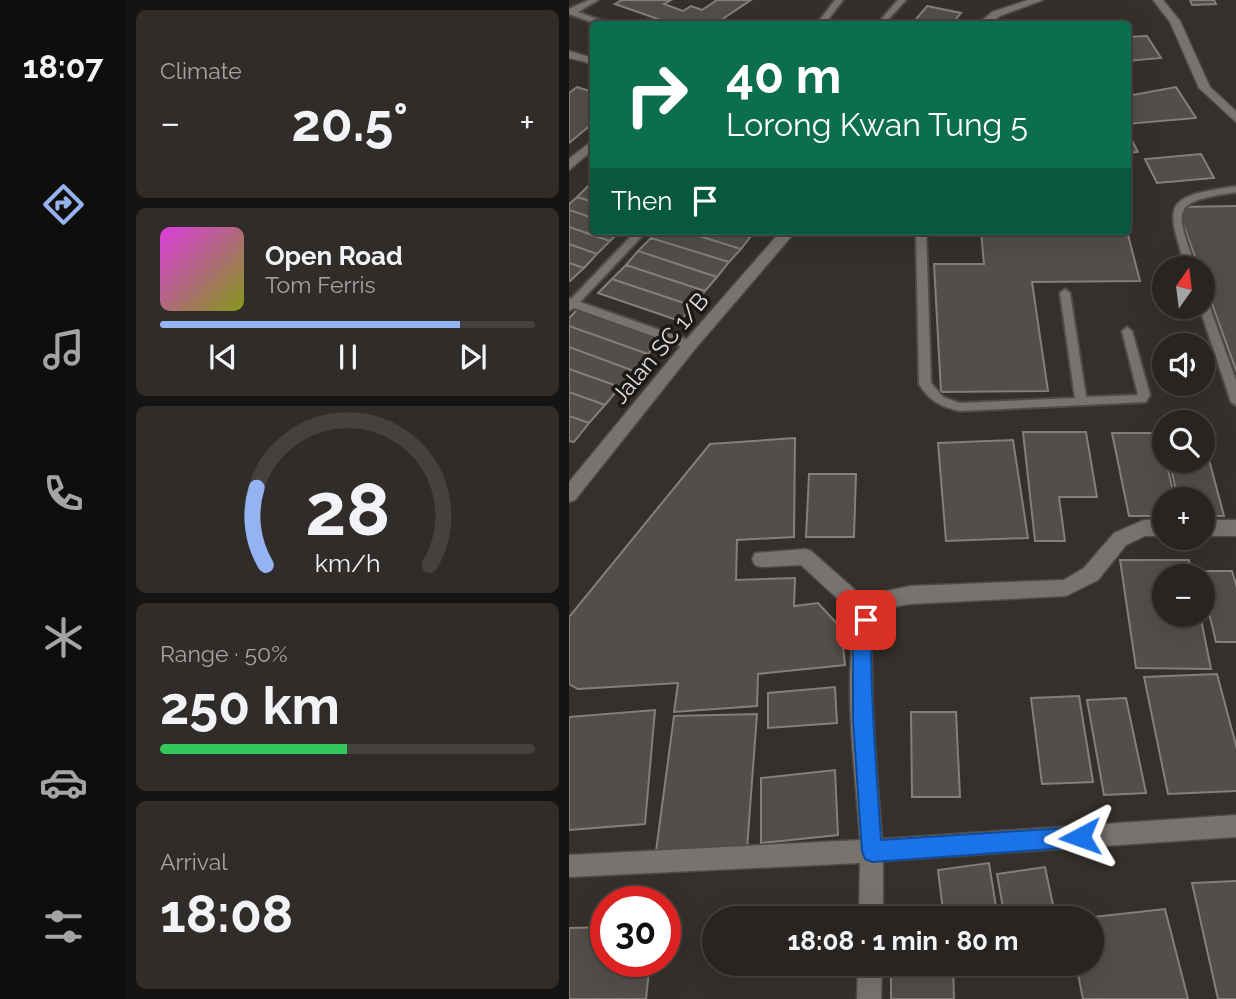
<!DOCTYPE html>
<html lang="en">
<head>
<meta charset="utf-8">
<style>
  :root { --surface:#282421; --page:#302c2a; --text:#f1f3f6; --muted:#a5a4a5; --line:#44413f; --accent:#95b2f1 }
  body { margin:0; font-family:Raleway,sans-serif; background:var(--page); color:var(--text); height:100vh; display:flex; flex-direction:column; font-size:26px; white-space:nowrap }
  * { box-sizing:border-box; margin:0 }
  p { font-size:23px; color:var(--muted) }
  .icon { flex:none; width:38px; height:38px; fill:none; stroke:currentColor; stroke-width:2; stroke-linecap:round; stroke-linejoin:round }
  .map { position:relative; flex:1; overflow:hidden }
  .sheet { display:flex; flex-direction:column; gap:10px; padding:10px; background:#161412; width:443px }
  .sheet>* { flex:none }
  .hud { position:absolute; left:21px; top:21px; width:541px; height:214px; border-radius:7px; box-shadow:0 7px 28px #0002,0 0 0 2px var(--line); background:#0b6e4f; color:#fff; overflow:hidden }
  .needle { width:46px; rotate:14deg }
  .controls { position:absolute; left:583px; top:256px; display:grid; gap:14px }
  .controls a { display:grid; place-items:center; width:63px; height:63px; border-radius:50%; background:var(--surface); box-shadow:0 7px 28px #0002,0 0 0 2px var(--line); font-size:35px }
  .speed { position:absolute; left:21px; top:886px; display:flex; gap:14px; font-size:35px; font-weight:700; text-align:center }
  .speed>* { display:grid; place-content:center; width:91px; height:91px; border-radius:50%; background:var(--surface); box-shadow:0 7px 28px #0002,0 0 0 2px var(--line); line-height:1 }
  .speed .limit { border:10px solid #d22; background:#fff; color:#111 }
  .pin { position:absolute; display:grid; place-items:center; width:60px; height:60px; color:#fff; margin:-30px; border-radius:14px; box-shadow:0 4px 10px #0006 }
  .me { position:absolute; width:77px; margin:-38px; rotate:266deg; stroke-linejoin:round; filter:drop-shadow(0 0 5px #0008) }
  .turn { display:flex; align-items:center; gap:24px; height:147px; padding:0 21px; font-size:32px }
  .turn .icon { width:91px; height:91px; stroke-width:2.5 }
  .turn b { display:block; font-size:49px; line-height:60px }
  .then { display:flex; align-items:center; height:66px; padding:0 21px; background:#0003; gap:14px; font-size:26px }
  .big { font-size:52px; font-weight:700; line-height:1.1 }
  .sheet .tile { flex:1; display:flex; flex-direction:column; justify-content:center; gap:10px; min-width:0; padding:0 24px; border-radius:10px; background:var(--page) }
  .sheet .dial { align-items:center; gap:0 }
  .dial svg { height:182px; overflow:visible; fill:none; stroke:var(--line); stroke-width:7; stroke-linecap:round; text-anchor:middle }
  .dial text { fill:var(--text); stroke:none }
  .song { display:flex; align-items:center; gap:21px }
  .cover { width:84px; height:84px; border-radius:10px; background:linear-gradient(135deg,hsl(300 70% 55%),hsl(70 70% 35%)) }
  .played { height:7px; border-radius:4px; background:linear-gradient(90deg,var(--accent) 80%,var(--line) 80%) }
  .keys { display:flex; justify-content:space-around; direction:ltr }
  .heat { display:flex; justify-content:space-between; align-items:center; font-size:38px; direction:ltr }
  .charge { height:10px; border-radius:5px; background:linear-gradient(90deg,#34c759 50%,var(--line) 0) }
  .trip { position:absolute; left:133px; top:906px; width:402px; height:70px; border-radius:35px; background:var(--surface); box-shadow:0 7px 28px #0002,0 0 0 2px var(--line); font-weight:700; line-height:70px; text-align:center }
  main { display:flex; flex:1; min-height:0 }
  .dock { display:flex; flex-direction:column; width:126px; justify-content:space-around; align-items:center; background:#100e0d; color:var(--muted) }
  .dock .icon { width:49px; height:49px }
  .dock .current { color:var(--accent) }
  .dock b { font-size:32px; color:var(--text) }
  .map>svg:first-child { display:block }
  .building { fill:#524e4a; stroke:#837f7a; stroke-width:2 }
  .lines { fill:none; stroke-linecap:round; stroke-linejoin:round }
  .lane-casing { stroke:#4f4b49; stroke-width:4 }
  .street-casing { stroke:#4f4b49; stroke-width:3 }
  .lane { fill:#78736f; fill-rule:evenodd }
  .street { fill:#78736f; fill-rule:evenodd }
  .route { fill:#1a73e8; stroke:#114b97; stroke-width:2 }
  .labels { text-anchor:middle; stroke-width:7; stroke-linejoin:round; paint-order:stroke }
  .street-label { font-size:23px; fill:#e1dedc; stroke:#1b1917 }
</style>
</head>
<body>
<main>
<nav class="dock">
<b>18:07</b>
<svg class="icon current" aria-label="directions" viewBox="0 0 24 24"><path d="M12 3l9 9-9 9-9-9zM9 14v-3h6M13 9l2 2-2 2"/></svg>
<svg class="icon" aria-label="music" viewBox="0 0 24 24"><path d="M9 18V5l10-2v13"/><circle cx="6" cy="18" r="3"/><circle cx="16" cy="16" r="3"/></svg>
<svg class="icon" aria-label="phone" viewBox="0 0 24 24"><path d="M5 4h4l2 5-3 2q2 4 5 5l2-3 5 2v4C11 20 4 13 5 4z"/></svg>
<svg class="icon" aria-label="climate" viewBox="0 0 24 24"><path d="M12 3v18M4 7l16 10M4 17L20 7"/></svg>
<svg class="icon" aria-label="car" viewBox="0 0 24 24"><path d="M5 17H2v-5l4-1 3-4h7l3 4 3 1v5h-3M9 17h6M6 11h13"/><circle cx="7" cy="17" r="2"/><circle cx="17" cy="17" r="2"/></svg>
<svg class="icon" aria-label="filters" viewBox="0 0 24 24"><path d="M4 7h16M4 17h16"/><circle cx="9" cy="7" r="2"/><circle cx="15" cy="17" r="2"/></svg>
</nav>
<section class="sheet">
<div class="tile"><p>Climate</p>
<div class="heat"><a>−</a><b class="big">20.5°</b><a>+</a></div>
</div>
<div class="tile">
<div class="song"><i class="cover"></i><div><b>Open Road</b><p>Tom Ferris</p></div></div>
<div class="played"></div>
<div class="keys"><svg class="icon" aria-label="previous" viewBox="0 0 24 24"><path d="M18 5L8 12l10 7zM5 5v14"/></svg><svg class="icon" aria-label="pause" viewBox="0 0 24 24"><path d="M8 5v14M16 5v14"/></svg><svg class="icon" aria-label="next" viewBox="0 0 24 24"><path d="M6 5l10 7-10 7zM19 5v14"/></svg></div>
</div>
<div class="tile dial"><svg viewBox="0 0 100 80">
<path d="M14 69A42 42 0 1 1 86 69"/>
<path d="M14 69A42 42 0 0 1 10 35" stroke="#95b2f1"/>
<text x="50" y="56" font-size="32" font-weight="700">28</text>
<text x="50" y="72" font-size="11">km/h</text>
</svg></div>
<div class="tile"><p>Range · 50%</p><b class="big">250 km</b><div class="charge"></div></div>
<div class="tile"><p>Arrival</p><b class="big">18:08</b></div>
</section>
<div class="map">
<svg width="668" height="999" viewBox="0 0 668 999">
  <rect width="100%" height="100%" fill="#35302c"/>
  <path class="building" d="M53 0H102L95 4 114 11 122 6 133 10 148 0H182L146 24H103L46 4Z
    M621 0H645L647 4 623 5Z
    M358 6 392 13 383 24H343Z
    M578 36 592 58 558 61V37Z
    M8 87 24 92V123L0 143V93Z
    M607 87 627 118 558 124V96Z
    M558 131 569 152 558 153Z
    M632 154 645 178 588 183 576 159Z
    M20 185 24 186V202L8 197Z
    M8 197 24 202V218L0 210V204Z
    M668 206V373L634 279V268H630L608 207Z
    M0 210 24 218V231H51L41 241 0 227Z
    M0 227 41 241 28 254 0 244Z
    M88 231H114L172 249 160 262 82 238Z
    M114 231H168L182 236 172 249Z
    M412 231H558L571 281 463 282 479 391 372 392 365 264H415Z
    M82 238 160 262 148 277 69 251Z
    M0 244 28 254 15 268 0 263Z
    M69 251 148 277 136 291 57 265Z
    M0 263 15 268 1 281H0Z
    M57 265 136 291 124 306 43 279Z
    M43 279 124 306 111 321 29 293Z
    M9 309 93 338 79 354 0 326V318Z
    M0 326 79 354 65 371 0 347Z
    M0 347 65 371 51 387 0 369Z
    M0 369 51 387 36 405 0 392Z
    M0 392 36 405 20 423 0 416Z
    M0 416 20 423 5 442 0 441Z
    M454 432H517L528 497H490L496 541H466Z
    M543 433H590L606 499H595V516H560Z
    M634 437 655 516H634V499H609L600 460H634Z
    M226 438 225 537 168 540 167 580 226 578 225 606 249 603 272 628 276 665 189 674 188 706 105 712 109 683 9 689 0 684V617L141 444Z
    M444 440 459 538 377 541 369 443Z
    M240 474H287L285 537H237Z
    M551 560H620L623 576H595V614H631L642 669 567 668Z
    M630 571H663L668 588V642H647Z
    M648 674 668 749V791L599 794 575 677Z
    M266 687 268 723 199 728V693Z
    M510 696 524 782 473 784 462 698Z
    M557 698 577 793 535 795 518 700Z
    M86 710 76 824 0 830V717Z
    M342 712H387L391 797H343Z
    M188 714 178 849 87 851 105 716Z
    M266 770 269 835 192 843V778Z
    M420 863 429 919H375L369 870Z
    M476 867 487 919H436L428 874Z
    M668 881V999H649L623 883Z
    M596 909 619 999H514L507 964H523V919H506Z
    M37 927V961H81L77 999H0V928Z
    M322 964H384L385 999H322Z"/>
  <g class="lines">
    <defs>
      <path id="lane" d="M20 0H29L9 12 36 22V24H28L0 14V9Z
        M266 0H274L258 21V24H252L250 21Z
        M329 0H337L315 24H308Z
        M668 186V192C600 202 606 208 627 268H617C595 200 596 197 668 186Z
        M67 231H78L11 302 125 342 126 345 125 348H117L5 308 0 311V298L2 299Z
        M347 231H357L362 383 374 397 391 403 506 398 491 293 496 289 501 293 517 397 569 395 553 331 558 327 563 331 581 395 577 402 391 411C373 407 360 401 350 384Z
        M634 298 639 302 668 383V406L662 402 630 306H634Z"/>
      <path id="street" d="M459 0H474L431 16 420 24H409L423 12Z
        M584 0H594L611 21 641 87 668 112V123L630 88 601 22Z
        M0 51 24 58V64L0 58Z
        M24 140V150L0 170V159Z
        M212 231H227L126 349 6 500 0 502V482L116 341Z
        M575 520H595V536H576L557 545 529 580 497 596 341 604C327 606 312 608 306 624 300 638 303 657 303 672 303 728 309 783 313 839L668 815V837L314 861V919H290L291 863 0 877V855L291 840C287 776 273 684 287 622L270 600 232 565 192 567 186 565 183 559 186 553 236 549 242 551 284 588 297 605 313 592 341 586 495 580 515 568 545 533Z
        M634 520H668V536H634Z
        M289 964H313L312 999H288Z"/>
    </defs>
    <use href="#lane" class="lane-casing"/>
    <use href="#street" class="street-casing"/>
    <use href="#lane" class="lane"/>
    <use href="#street" class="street"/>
  </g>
  <path class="route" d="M297 612 303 614C308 625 302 644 302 657 303 718 308 779 312 840L511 827 518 829 521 837 518 844 511 847 303 862 296 859 293 851 284 720V639L291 614Z"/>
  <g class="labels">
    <g class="street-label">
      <text transform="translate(91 348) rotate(-50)" y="8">Jalan SC 1/B</text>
    </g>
  </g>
</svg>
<div class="controls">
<a><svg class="needle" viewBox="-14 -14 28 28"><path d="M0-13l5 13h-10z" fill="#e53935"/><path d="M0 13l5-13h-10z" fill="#a5a4a5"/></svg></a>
<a><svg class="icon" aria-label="sound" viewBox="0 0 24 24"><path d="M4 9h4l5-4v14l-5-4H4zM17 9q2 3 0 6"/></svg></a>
<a><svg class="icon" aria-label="search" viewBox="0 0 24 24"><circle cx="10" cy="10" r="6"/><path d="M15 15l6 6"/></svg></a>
<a>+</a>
<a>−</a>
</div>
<div class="speed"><div class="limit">30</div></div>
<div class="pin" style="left:297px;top:620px;background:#d93025"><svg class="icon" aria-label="arrive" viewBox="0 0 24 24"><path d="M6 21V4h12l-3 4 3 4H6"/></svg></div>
<svg class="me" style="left:511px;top:837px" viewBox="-20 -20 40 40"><path d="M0-17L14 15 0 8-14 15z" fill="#1a73e8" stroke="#fff" stroke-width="4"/></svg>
<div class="trip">18:08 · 1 min · 80 m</div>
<div class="hud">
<div class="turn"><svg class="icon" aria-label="right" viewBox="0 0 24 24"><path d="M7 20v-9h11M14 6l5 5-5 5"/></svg><div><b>40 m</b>Lorong Kwan Tung 5</div></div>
<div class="then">Then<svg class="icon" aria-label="arrive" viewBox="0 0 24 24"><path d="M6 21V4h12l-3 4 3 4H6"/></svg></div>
</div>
</div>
</main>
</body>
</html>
